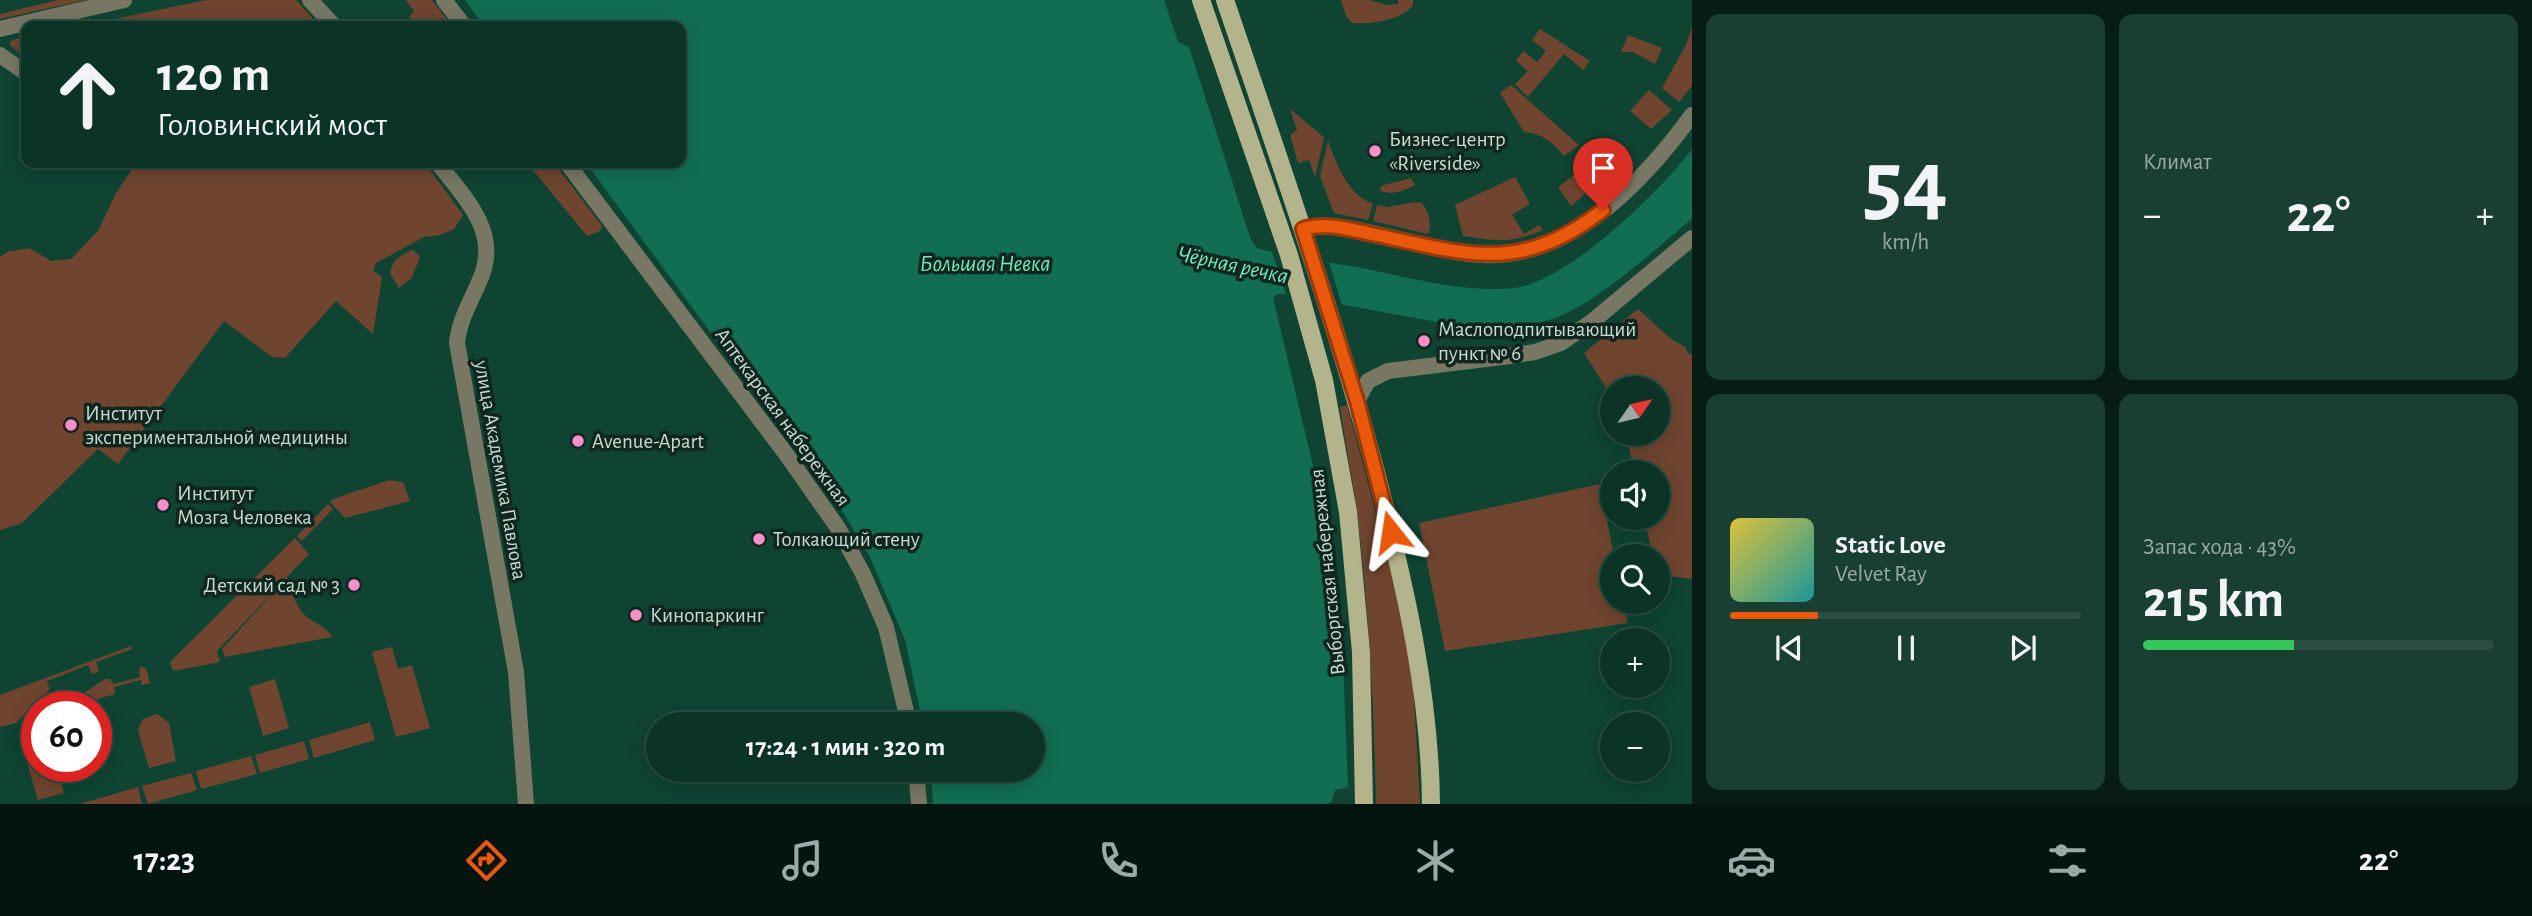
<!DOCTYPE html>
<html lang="ru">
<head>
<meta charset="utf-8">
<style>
  :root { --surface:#0b3326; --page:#193f32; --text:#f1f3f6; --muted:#9aaaa7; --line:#2b4e43; --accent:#ea580c }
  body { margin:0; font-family:"Alegreya Sans",sans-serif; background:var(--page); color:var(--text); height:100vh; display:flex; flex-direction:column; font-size:26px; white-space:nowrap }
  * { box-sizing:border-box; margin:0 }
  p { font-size:23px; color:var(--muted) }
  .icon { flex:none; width:38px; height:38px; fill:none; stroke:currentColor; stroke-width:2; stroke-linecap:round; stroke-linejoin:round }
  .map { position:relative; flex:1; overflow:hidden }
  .drawer { display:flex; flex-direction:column; gap:14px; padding:14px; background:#061c15; width:840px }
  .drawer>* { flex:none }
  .top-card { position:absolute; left:21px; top:21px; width:665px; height:147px; border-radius:14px; box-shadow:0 4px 18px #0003,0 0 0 2px var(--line); background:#0b3326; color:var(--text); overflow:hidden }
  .needle { width:46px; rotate:56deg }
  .fabs { position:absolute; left:1600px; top:376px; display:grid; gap:14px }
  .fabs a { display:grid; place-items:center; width:70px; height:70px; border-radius:50%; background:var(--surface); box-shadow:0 4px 18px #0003,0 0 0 2px var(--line); font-size:35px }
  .speed { position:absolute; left:21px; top:691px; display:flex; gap:14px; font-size:35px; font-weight:700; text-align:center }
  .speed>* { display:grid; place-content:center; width:91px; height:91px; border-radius:50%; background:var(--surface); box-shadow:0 4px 18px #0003,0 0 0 2px var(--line); line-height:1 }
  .speed .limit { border:10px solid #d22; background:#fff; color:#111 }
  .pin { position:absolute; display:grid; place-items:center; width:60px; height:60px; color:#fff; margin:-72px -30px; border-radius:50% 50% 50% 0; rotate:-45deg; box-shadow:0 0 7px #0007 }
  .pin .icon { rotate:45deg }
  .me { position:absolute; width:77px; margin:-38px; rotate:345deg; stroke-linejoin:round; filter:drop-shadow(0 0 5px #0008) }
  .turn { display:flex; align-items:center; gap:24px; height:147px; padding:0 21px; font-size:32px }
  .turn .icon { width:91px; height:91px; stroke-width:2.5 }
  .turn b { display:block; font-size:49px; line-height:60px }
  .big { font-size:52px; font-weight:700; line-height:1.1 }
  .drawer .widget { flex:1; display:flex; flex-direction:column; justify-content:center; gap:10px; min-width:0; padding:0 24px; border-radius:14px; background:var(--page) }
  .drawer .dial { align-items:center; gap:0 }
  .dial b { font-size:91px; line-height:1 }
  .song { display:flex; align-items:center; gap:21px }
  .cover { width:84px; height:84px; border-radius:10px; background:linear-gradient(135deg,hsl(50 70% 55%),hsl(180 70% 35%)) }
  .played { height:7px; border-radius:4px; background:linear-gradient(90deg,var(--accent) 25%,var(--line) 25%) }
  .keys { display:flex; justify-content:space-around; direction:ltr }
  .heat { display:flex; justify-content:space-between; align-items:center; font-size:38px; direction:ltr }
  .charge { height:10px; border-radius:5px; background:linear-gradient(90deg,#34c759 43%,var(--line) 0) }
  .drawer .tiles { flex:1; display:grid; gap:14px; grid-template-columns:repeat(2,1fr) }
  .trip { position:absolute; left:646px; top:712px; width:399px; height:70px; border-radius:35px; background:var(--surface); box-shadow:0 4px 18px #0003,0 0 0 2px var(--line); font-weight:700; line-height:70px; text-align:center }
  .tab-bar { display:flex; height:112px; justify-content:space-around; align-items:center; background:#04140f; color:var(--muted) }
  .tab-bar .icon { width:49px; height:49px }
  .tab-bar .current { color:var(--accent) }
  .tab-bar b { font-size:32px; color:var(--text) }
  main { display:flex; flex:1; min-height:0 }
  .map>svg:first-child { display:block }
  .green { fill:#6f452f }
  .water { fill:#126e53 }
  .pier { fill:#0f4433 }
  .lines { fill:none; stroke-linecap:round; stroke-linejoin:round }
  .minor { stroke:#777764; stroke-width:16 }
  .major { stroke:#b3b38c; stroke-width:18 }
  .route-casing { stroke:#983908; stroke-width:18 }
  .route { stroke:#ea580c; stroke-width:12 }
  .poi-dot { fill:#f98fc8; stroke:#11261e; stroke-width:2.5 }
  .labels { text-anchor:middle; stroke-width:7; stroke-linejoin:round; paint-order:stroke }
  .poi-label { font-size:21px; fill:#c3dcd1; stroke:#11261e; text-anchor:start }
  .street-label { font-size:21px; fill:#c3dcd1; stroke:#11261e }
  .water-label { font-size:23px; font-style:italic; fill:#74e8be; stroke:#11261e }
</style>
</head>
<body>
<main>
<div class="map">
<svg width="1692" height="804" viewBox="0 0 1692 804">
  <rect width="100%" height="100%" fill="#0f4433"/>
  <path class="green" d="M58 0H86L0 19V14Z
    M206 0H296L320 26H91V24Z
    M406 0H432L452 26H417L409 17 414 11Z
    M1341 0H1370L1386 5 1398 4V0H1413V5C1403 20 1369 25 1352 23L1346 16Z
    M1692 26V86L1679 102 1662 88 1687 43Z
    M1540 29 1590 61 1583 70 1564 54 1528 97 1515 84 1528 71 1516 61 1523 51 1537 62 1546 51 1532 40Z
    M1628 35 1662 48 1655 64 1633 52H1621Z
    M26 36V59L10 45V41Z
    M1511 85 1579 145 1564 156C1554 143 1541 133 1524 132L1500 93Z
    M1649 90 1672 110 1651 129 1630 111Z
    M1290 109 1324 137 1315 177 1309 160 1298 163 1290 135 1297 130Z
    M1328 141C1338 166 1346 193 1373 204L1368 220 1334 213 1320 176Z
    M1609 143 1626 158 1571 206 1558 187 1587 166Z
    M136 163H425L463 215 454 229 440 235 424 237 376 263 373 271 382 277 373 334 336 301 285 358 272 357 224 321 118 464 98 449 22 523 0 530V257L7 252 30 248 51 261 71 259 98 231 115 195Z
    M527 163H554L602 226 600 231 587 236Z
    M1515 177 1530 204 1512 215 1524 234 1539 225 1543 230C1510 244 1496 241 1463 236L1455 205Z
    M1411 178 1415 185C1402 192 1393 195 1380 191L1381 186Z
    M1415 202 1422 203C1429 212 1432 224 1428 234L1373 221 1377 205 1388 207Z
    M412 250 419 255 420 258 411 279 399 288 390 273C393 259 399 256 412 250Z
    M1638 309 1670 338 1685 347 1688 353 1692 355V579L1664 575 1657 564V556H1653L1644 518H1657V472H1634L1626 434H1657V388H1612V397L1584 353Z
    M1347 405 1398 596 1413 681 1420 804H1376C1374 706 1369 609 1357 512 1352 477 1345 442 1340 407Z
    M389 480 403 482 410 501 345 518 330 502 333 499Z
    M1600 484 1614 556H1612V602H1623L1628 623 1445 651 1419 523Z
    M328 504 333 509 302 541 297 536Z
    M295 538 309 554 287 577C293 591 294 606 307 617 316 624 326 626 332 637L225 657 222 649 284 581 217 651 220 662 173 671 170 662Z
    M131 646 132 649 96 662 99 671 92 674 88 665 47 681 50 689 16 723 0 727V695Z
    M392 647 398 669 412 665 430 728 396 737 372 652Z
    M142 666 147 670 150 683 142 685 141 680 114 687 115 694 72 707H63L105 679H109L114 684 140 677 139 669Z
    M275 679 289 728 263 736 249 687Z
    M157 714 169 723 176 761 149 768 139 734 138 729 143 719Z
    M370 722 375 740 314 758 309 740Z
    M304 741 309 759 260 773 255 755Z
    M37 745V766L57 767 64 793 38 800 23 749Z
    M251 756 257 774 201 789 196 771Z
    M191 773 197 790 148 804 142 786Z
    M138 787 142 804H83V803Z"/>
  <path class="water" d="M465 0H1164L1178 42 1189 47 1251 240 1257 248C1291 259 1331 262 1367 269 1415 279 1465 293 1514 288 1567 282 1660 192 1692 149V219C1654 250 1600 301 1555 318 1530 327 1505 330 1480 330L1285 294H1277L1273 298 1321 499 1342 636 1348 787 1335 790 1331 802 1327 804H933L931 770H1032V724H923L905 640 870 557 843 512 586 163H681V26H484Z"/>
  <path class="pier" d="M1272 252 1329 262 1342 305 1286 294Z"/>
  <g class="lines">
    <path class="minor" d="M310 0 334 26
      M444 0 464 26
      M0 29 124 0
      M0 55 26 73
      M438 163C466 200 502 233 479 282 470 303 459 321 457 343L516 672 526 804
      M567 163 786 454 838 528 863 574 886 627 909 724
      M1303 229C1336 220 1371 234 1403 240 1429 246 1456 254 1482 255 1571 260 1644 181 1692 115
      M1357 401 1368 381 1388 371 1510 356 1535 352 1561 343 1594 320 1692 238
      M916 770 919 804"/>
    <path class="major" d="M1201 0 1289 255 1324 380 1348 512 1361 652 1364 804
      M1225 0C1279 159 1335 318 1378 480 1405 587 1430 693 1431 804"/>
  </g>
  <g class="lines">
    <defs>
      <path id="route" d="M1391 532 1357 401 1303 229C1327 222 1348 229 1372 234 1467 254 1519 275 1603 210"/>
    </defs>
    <use href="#route" class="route-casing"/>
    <use href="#route" class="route"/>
  </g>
  <g class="poi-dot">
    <circle cx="1375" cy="151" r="7"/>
    <circle cx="1424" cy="341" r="7"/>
    <circle cx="71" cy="425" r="7"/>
    <circle cx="578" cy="441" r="7"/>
    <circle cx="163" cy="505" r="7"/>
    <circle cx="759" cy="539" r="7"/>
    <circle cx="354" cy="585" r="7"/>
    <circle cx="636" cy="615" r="7"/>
  </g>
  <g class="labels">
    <g class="poi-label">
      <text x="1389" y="146">Бизнес-центр<tspan x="1389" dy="24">«Riverside»</tspan></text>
      <text x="1438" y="336">Маслоподпитывающий<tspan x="1438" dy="24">пункт № 6</tspan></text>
      <text x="85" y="420">Институт<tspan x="85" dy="24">экспериментальной медицины</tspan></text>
      <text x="592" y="448">Avenue-Apart</text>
      <text x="177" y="500">Институт<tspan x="177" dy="24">Мозга Человека</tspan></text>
      <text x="773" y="546">Толкающий стену</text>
      <text x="340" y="592" text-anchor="end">Детский сад № 3</text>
      <text x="650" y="622">Кинопаркинг</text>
    </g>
    <g class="street-label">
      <text transform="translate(783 417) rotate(54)" y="7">Аптекарская набережная</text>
      <text transform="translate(501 470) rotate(80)" y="7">улица Академика Павлова</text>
      <text transform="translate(1327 572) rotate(-96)" y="7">Выборгская набережная</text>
    </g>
    <g class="water-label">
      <text x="985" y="271">Большая Невка</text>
      <text transform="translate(1233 264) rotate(12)" y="8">Чёрная речка</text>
    </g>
  </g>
</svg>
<div class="fabs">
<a><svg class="needle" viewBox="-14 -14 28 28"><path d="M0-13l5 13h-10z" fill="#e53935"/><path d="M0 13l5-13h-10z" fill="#9aaaa7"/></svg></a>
<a><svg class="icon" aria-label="sound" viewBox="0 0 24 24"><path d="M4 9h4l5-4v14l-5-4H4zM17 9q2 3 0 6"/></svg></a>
<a><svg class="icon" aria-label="search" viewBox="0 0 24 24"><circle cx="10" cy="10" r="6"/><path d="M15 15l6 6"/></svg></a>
<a>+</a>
<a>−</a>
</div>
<div class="speed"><div class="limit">60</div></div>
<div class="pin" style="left:1603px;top:210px;background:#d93025"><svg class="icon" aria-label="arrive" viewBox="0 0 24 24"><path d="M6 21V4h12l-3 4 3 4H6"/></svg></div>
<svg class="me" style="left:1391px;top:532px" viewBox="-20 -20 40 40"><path d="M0-17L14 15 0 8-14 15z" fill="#ea580c" stroke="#fff" stroke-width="4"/></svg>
<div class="trip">17:24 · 1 мин · 320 m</div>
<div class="top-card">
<div class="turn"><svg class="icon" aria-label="ahead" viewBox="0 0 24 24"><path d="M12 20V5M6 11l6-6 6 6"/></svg><div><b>120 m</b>Головинский мост</div></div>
</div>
</div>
<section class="drawer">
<div class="tiles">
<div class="widget dial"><b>54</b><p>km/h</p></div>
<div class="widget"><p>Климат</p>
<div class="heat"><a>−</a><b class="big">22°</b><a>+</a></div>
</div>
<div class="widget">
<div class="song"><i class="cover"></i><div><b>Static Love</b><p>Velvet Ray</p></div></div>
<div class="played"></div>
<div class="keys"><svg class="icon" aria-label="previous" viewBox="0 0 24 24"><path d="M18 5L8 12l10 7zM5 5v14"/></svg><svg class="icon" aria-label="pause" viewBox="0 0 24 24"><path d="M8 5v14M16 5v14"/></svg><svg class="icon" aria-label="next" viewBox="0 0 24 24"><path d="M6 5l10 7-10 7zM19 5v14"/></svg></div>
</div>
<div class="widget"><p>Запас хода · 43%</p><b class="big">215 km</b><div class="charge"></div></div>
</div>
</section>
</main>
<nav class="tab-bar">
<b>17:23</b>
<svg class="icon current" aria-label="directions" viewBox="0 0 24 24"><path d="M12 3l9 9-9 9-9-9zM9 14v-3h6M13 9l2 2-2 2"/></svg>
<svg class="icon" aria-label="music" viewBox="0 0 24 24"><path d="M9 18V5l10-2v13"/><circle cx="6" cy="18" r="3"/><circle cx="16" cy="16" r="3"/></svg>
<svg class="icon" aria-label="phone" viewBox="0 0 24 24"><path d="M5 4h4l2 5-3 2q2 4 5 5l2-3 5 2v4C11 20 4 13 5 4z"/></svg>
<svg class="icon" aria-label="climate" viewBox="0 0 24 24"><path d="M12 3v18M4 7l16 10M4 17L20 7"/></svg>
<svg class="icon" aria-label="car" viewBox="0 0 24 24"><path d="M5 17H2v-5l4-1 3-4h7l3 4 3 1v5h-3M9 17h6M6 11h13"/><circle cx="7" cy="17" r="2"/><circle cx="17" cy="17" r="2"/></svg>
<svg class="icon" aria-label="filters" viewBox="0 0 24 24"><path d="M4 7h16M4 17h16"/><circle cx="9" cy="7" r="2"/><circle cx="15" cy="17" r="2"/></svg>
<b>22°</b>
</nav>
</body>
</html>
